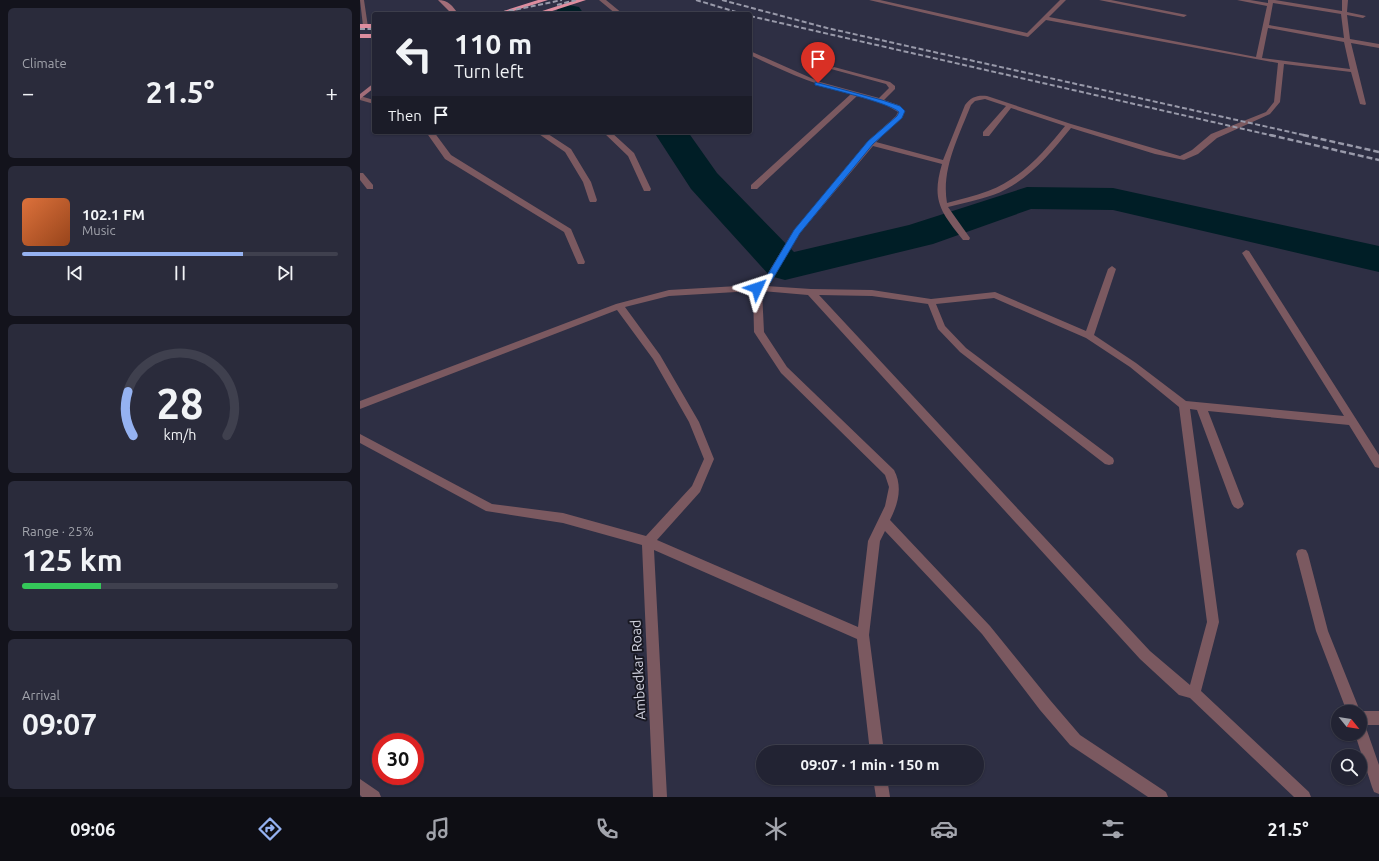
<!DOCTYPE html>
<html lang="en">
<head>
<meta charset="utf-8">
<style>
  :root { --surface:#222333; --page:#2a2b3b; --text:#f1f3f6; --muted:#a2a4ac; --line:#3f404e; --accent:#95b2f1 }
  body { margin:0; font-family:Ubuntu,sans-serif; background:var(--page); color:var(--text); height:100vh; display:flex; flex-direction:column; font-size:15px; white-space:nowrap }
  * { box-sizing:border-box; margin:0 }
  p { font-size:13px; color:var(--muted) }
  .icon { flex:none; width:22px; height:22px; fill:none; stroke:currentColor; stroke-width:2; stroke-linecap:round; stroke-linejoin:round }
  .map { position:relative; flex:1; overflow:hidden }
  .drawer { display:flex; flex-direction:column; gap:8px; padding:8px; background:#13131c; width:360px }
  .drawer>* { flex:none }
  .top-card { position:absolute; left:12px; top:12px; width:380px; height:122px; border-radius:4px; box-shadow:0 1px 3px #0004,0 0 0 1px var(--line); background:#222333; color:var(--text); overflow:hidden }
  .needle { width:26px; rotate:120deg }
  .controls { position:absolute; left:971px; top:705px; display:grid; gap:8px }
  .controls a { display:grid; place-items:center; width:36px; height:36px; border-radius:50%; background:var(--surface); box-shadow:0 1px 3px #0004,0 0 0 1px var(--line); font-size:20px }
  .speed { position:absolute; left:12px; top:733px; display:flex; gap:8px; font-size:20px; font-weight:700; text-align:center }
  .speed>* { display:grid; place-content:center; width:52px; height:52px; border-radius:50%; background:var(--surface); box-shadow:0 1px 3px #0004,0 0 0 1px var(--line); line-height:1 }
  .speed .limit { border:6px solid #d22; background:#fff; color:#111 }
  .pin { position:absolute; display:grid; place-items:center; width:34px; height:34px; color:#fff; margin:-41px -17px; border-radius:50% 50% 50% 0; rotate:-45deg; box-shadow:0 0 4px #0007 }
  .pin .icon { rotate:45deg }
  .me { position:absolute; width:44px; margin:-22px; rotate:48deg; stroke-linejoin:round; filter:drop-shadow(0 0 3px #0008) }
  .turn { display:flex; align-items:center; gap:14px; height:84px; padding:0 16px; font-size:18px }
  .turn .icon { width:52px; height:52px; stroke-width:2.5 }
  .turn b { display:block; font-size:28px; line-height:34px }
  .then { display:flex; align-items:center; height:38px; padding:0 16px; background:#0003; gap:8px; font-size:15px }
  .big { font-size:30px; font-weight:700; line-height:1.1 }
  .drawer .widget { flex:1; display:flex; flex-direction:column; justify-content:center; gap:6px; min-width:0; padding:0 14px; border-radius:6px; background:var(--page) }
  .drawer .dial { align-items:center; gap:0 }
  .dial svg { height:104px; overflow:visible; fill:none; stroke:var(--line); stroke-width:7; stroke-linecap:round; text-anchor:middle }
  .dial text { fill:var(--text); stroke:none }
  .song { display:flex; align-items:center; gap:12px }
  .cover { width:48px; height:48px; border-radius:6px; background:linear-gradient(135deg,hsl(20 70% 55%),hsl(20 70% 35%)) }
  .played { height:4px; border-radius:2px; background:linear-gradient(90deg,var(--accent) 70%,var(--line) 70%) }
  .keys { display:flex; justify-content:space-around; direction:ltr }
  .heat { display:flex; justify-content:space-between; align-items:center; font-size:22px; direction:ltr }
  .charge { height:6px; border-radius:3px; background:linear-gradient(90deg,#34c759 25%,var(--line) 0) }
  .trip { position:absolute; left:396px; top:745px; width:228px; height:40px; border-radius:20px; background:var(--surface); box-shadow:0 1px 3px #0004,0 0 0 1px var(--line); font-weight:700; line-height:40px; text-align:center }
  .tabs { display:flex; height:64px; justify-content:space-around; align-items:center; background:#0e0e14; color:var(--muted) }
  .tabs .icon { width:28px; height:28px }
  .tabs .current { color:var(--accent) }
  .tabs b { font-size:18px; color:var(--text) }
  main { display:flex; flex:1; min-height:0 }
  .map>svg:first-child { display:block }
  .lines { fill:none; stroke-linecap:round; stroke-linejoin:round }
  .river { fill:#001e26; fill-rule:evenodd }
  .street { fill:#7b5960; fill-rule:evenodd }
  .secondary { fill:#a36e79; fill-rule:evenodd }
  .highway { fill:#dd8d9f; fill-rule:evenodd }
  .rail-far1 { stroke:#999aaa; stroke-width:2; stroke-dasharray:5 2.5; stroke-linecap:butt }
  .rail { stroke:#999aaa; stroke-width:2.5; stroke-dasharray:6 3; stroke-linecap:butt }
  .route { fill:#1a73e8; stroke:#114b97 }
  .labels { text-anchor:middle; stroke-width:4; stroke-linejoin:round; paint-order:stroke }
  .near-street-label { font-size:14px; fill:#d3d4e1; stroke:#181822 }
</style>
</head>
<body>
<main>
<section class="drawer">
<div class="widget"><p>Climate</p>
<div class="heat"><a>−</a><b class="big">21.5°</b><a>+</a></div>
</div>
<div class="widget">
<div class="song"><i class="cover"></i><div><b>102.1 FM</b><p>Music</p></div></div>
<div class="played"></div>
<div class="keys"><svg class="icon" aria-label="previous" viewBox="0 0 24 24"><path d="M18 5L8 12l10 7zM5 5v14"/></svg><svg class="icon" aria-label="pause" viewBox="0 0 24 24"><path d="M8 5v14M16 5v14"/></svg><svg class="icon" aria-label="next" viewBox="0 0 24 24"><path d="M6 5l10 7-10 7zM19 5v14"/></svg></div>
</div>
<div class="widget dial"><svg viewBox="0 0 100 80">
<path d="M14 69A42 42 0 1 1 86 69"/>
<path d="M14 69A42 42 0 0 1 10 35" stroke="#95b2f1"/>
<text x="50" y="56" font-size="32" font-weight="700">28</text>
<text x="50" y="72" font-size="11">km/h</text>
</svg></div>
<div class="widget"><p>Range · 25%</p><b class="big">125 km</b><div class="charge"></div></div>
<div class="widget"><p>Arrival</p><b class="big">09:07</b></div>
</section>
<div class="map">
<svg width="1019" height="797" viewBox="0 0 1019 797">
  <rect width="100%" height="100%" fill="#2e2f44"/>
  <g class="lines">
    <path class="river" d="M209 5 219 7 224 14 195 13 199 7Z
      M294 132H328L357 173 434 252 549 225 667 187 753 188 1019 246V272L753 210 671 209 573 244 425 280 410 276 331 189Z"/>
    <path class="street" d="M0 0H4L8 27 3 26Z
      M239 0H246L263 14H256Z
      M509 0H520L667 33 700 0H706L689 17 896 57 907 6 877 0H890L908 3V0H915L982 11V0H988L987 12 1006 16 1003 18 987 15 990 39 1019 44V48L991 43 1006 104 1005 105 1000 104 991 72 924 64 920 102 910 114 857 138 838 154 824 160 795 154 711 128C689 155 666 183 633 195 618 200 603 203 588 207L610 238 609 240H603C581 212 571 201 582 164L513 146 440 233 411 282 406 286 451 289 512 290 571 299 635 292 726 331 748 269 752 266 756 269 734 335 776 363 826 401 984 416 882 253 886 250 889 251 1019 455V468L1015 467 989 425 848 411 884 504 882 507 878 509 874 507 872 504 837 410 830 409 859 622 841 691 949 792 951 797H934L830 698 819 695 780 659 448 295 402 291 404 332 427 367 534 470C543 487 538 504 530 520L630 626 690 700 720 735 806 792 808 797H788L710 745 680 710 622 634 525 531 520 541 509 635 524 752H510L497 639 294 550 307 797H293L282 545 203 523 126 511 0 443V434L132 504 203 513 286 536 332 486 344 459 329 422 293 359 257 310 0 409V401L256 304 309 290 395 285 405 278 434 230 508 141 536 116 538 112 524 104 497 96 397 189H391V185L491 94C455 85 423 71 390 55V51L460 82 519 98 529 88 526 84 471 69 474 67 530 82 535 86V89L524 100 538 105 545 111 541 118 516 142 583 160 605 105C611 97 617 95 627 96L711 124 820 156 832 150 851 134 906 112 914 102 918 63 686 20 668 37ZM913 3 981 14 984 38 909 25ZM908 28 984 42 990 69 902 58ZM625 99 646 106 623 132V136H629L651 108 705 126C684 152 661 179 628 191 615 196 600 199 587 203 581 169 599 136 611 105L615 101ZM393 291 394 332 421 373 525 475 529 487 525 506 508 541 498 627 297 540 340 492 354 459 339 422 300 355 265 307 309 296ZM459 295 512 296 568 304 578 329 600 352 745 464 749 465 753 464 754 461 753 458 606 348 585 326 576 304 634 298 726 338 770 367 819 407 847 622 830 685 790 651Z
      M739 0H751L827 15 824 17Z
      M0 96 14 100V104L0 100Z
      M66 132H74L91 155 211 229 225 262 224 264H218L217 262 204 232 85 159Z
      M176 132H185L211 149 231 182 237 200 236 202H230L229 200 223 182 205 152Z
      M243 132H251L274 153 291 189 290 191H284L268 156Z
      M0 173H3L13 185V189H7L0 180Z
      M942 549 946 550 948 554 968 631 1000 711H1019V725H1005L1019 765V794L1014 792 1012 787 995 734H1000V712H987L956 631 936 554 938 550Z
      M513 778H527L530 797H516Z
      M0 779 19 792 21 797H2L0 795Z"/>
    <path class="secondary" d="M78 0C88 0 93 6 98 14H92Z
      M14 83V88L0 99V94Z"/>
    <path class="highway" d="M178 0H188L144 14H134Z
      M216 0H226L183 14H173Z
      M0 24H14V28H0Z
      M0 34H14V38H0Z"/>
    <path class="rail-far1" d="M336 0 383 14
      M362 0 467 28 948 136
      M197 5 216 0
      M134 14 202 0
      M390 16 914 136
      M0 29H14"/>
    <path class="rail" d="M910 135 1019 160
      M943 135 1019 152"/>
  </g>
  <path class="route" d="M455 82 522 100 540 106 545 111 542 118 513 144 440 233 411 282 400 290H394V286L405 279 434 230 508 141 537 116 539 112C529 103 471 89 455 85Z"/>
  <g class="labels">
    <g class="near-street-label">
      <text transform="translate(278 670) rotate(-93)" y="5">Ambedkar Road</text>
    </g>
  </g>
</svg>
<div class="controls">
<a><svg class="needle" viewBox="-14 -14 28 28"><path d="M0-13l5 13h-10z" fill="#e53935"/><path d="M0 13l5-13h-10z" fill="#a2a4ac"/></svg></a>
<a><svg class="icon" aria-label="search" viewBox="0 0 24 24"><circle cx="10" cy="10" r="6"/><path d="M15 15l6 6"/></svg></a>
</div>
<div class="speed"><div class="limit">30</div></div>
<div class="pin" style="left:458px;top:83px;background:#d93025"><svg class="icon" aria-label="arrive" viewBox="0 0 24 24"><path d="M6 21V4h12l-3 4 3 4H6"/></svg></div>
<svg class="me" style="left:397px;top:288px" viewBox="-20 -20 40 40"><path d="M0-17L14 15 0 8-14 15z" fill="#1a73e8" stroke="#fff" stroke-width="4"/></svg>
<div class="trip">09:07 · 1 min · 150 m</div>
<div class="top-card">
<div class="turn"><svg class="icon" aria-label="left" viewBox="0 0 24 24"><path d="M17 20v-9H6M10 6l-5 5 5 5"/></svg><div><b>110 m</b>Turn left</div></div>
<div class="then">Then<svg class="icon" aria-label="arrive" viewBox="0 0 24 24"><path d="M6 21V4h12l-3 4 3 4H6"/></svg></div>
</div>
</div>
</main>
<nav class="tabs">
<b>09:06</b>
<svg class="icon current" aria-label="directions" viewBox="0 0 24 24"><path d="M12 3l9 9-9 9-9-9zM9 14v-3h6M13 9l2 2-2 2"/></svg>
<svg class="icon" aria-label="music" viewBox="0 0 24 24"><path d="M9 18V5l10-2v13"/><circle cx="6" cy="18" r="3"/><circle cx="16" cy="16" r="3"/></svg>
<svg class="icon" aria-label="phone" viewBox="0 0 24 24"><path d="M5 4h4l2 5-3 2q2 4 5 5l2-3 5 2v4C11 20 4 13 5 4z"/></svg>
<svg class="icon" aria-label="climate" viewBox="0 0 24 24"><path d="M12 3v18M4 7l16 10M4 17L20 7"/></svg>
<svg class="icon" aria-label="car" viewBox="0 0 24 24"><path d="M5 17H2v-5l4-1 3-4h7l3 4 3 1v5h-3M9 17h6M6 11h13"/><circle cx="7" cy="17" r="2"/><circle cx="17" cy="17" r="2"/></svg>
<svg class="icon" aria-label="filters" viewBox="0 0 24 24"><path d="M4 7h16M4 17h16"/><circle cx="9" cy="7" r="2"/><circle cx="15" cy="17" r="2"/></svg>
<b>21.5°</b>
</nav>
</body>
</html>
